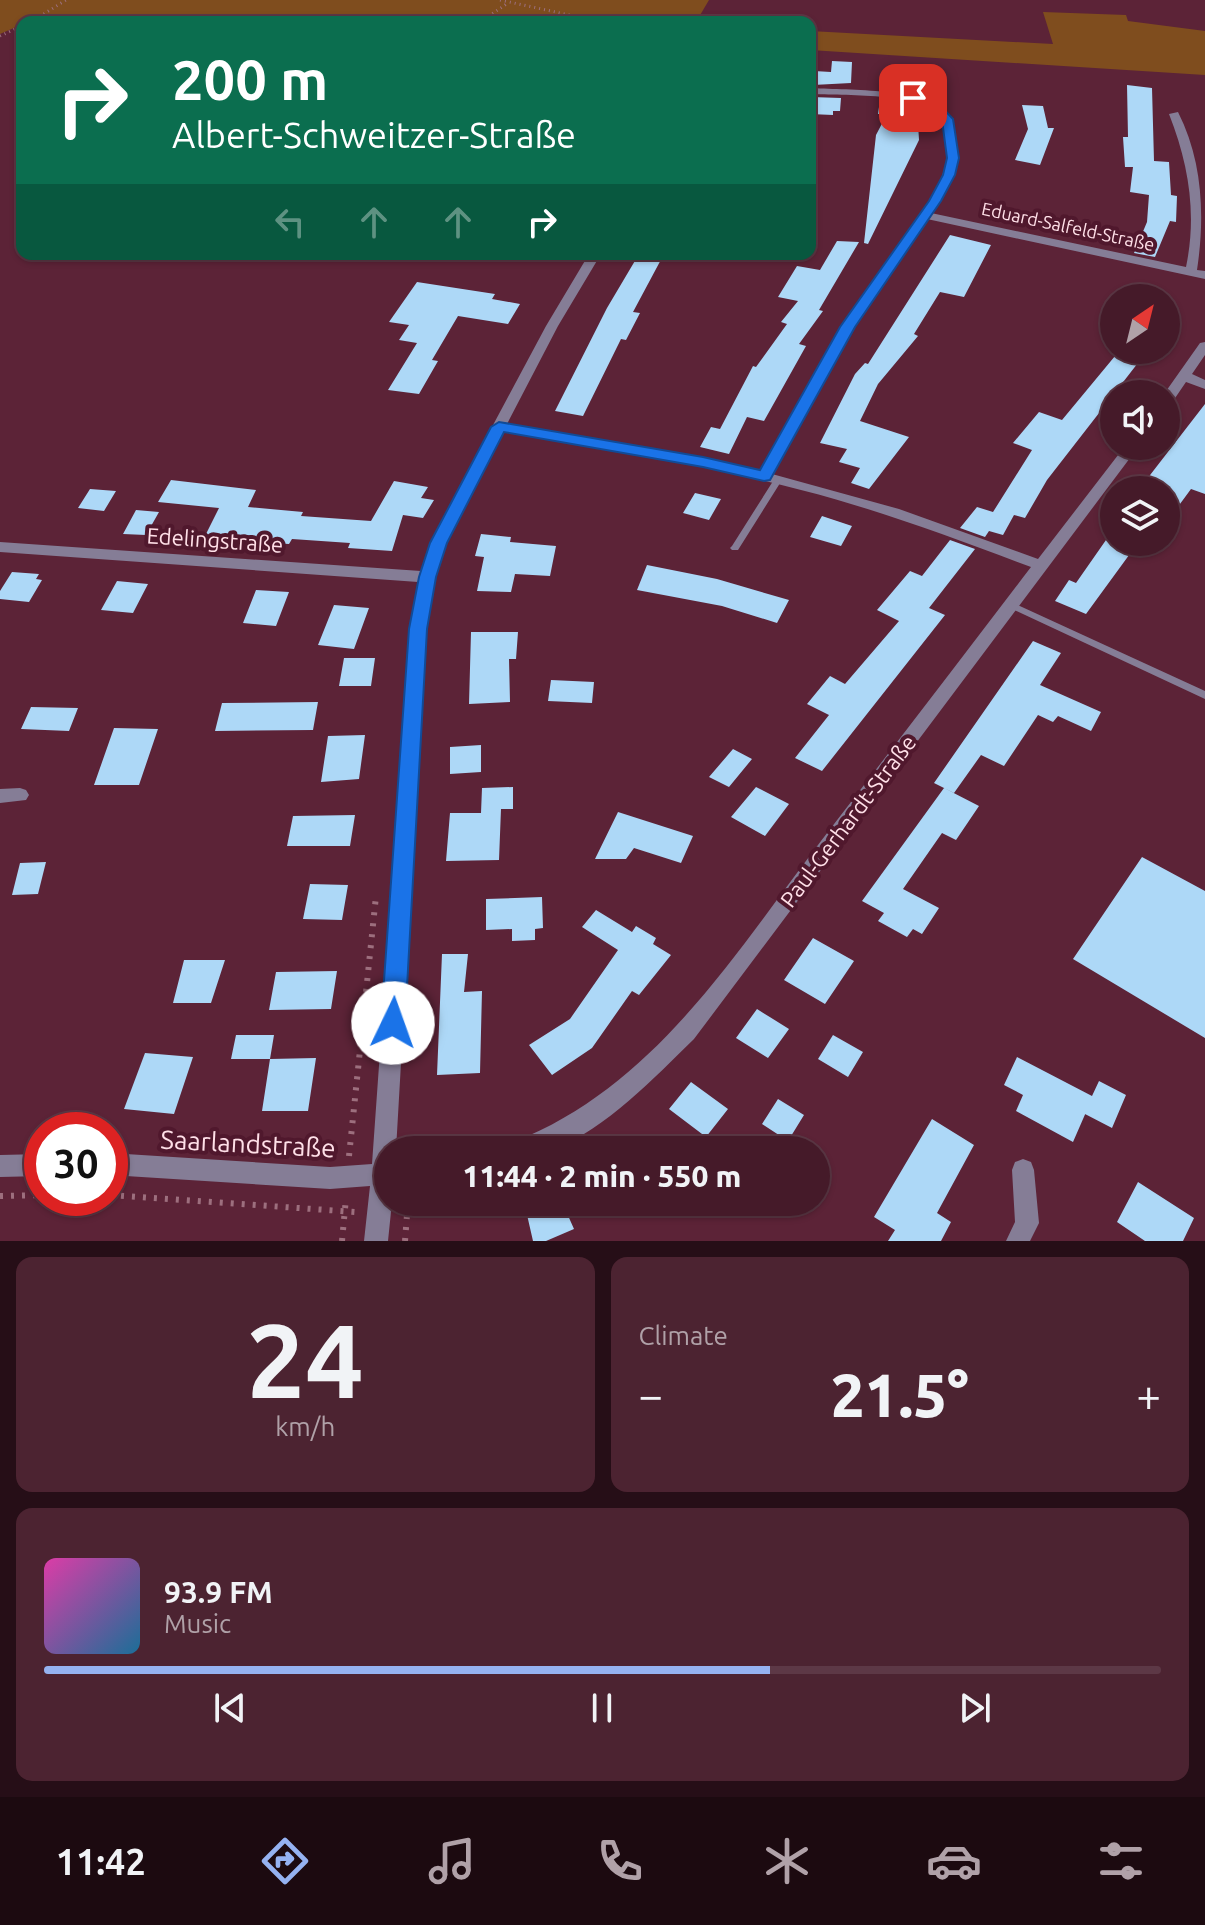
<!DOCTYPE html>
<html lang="en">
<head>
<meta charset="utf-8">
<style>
  :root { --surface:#451a29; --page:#4c2331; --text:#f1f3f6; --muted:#b0a1a8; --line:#5d3846; --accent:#95b2f1 }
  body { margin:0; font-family:Ubuntu,sans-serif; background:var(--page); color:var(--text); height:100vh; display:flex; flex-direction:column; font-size:30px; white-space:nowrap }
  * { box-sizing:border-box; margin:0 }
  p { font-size:26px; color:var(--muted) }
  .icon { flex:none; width:44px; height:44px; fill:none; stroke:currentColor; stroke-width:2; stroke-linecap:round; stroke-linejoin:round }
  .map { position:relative; height:1241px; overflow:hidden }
  .panel { display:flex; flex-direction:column; gap:16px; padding:16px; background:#260e17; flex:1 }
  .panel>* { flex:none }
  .top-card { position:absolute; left:16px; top:16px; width:800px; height:244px; border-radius:16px; box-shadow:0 2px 6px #0004,0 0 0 2px var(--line); background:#0b6e4f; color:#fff; overflow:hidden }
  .needle { width:52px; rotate:35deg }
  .buttons { position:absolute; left:1100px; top:284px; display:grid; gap:16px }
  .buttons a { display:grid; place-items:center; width:80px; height:80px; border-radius:50%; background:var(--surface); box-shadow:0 2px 6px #0004,0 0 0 2px var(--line); font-size:40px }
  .speed { position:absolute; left:24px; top:1112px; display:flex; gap:16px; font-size:40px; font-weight:700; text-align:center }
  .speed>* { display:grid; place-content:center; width:104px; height:104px; border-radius:50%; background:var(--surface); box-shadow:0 2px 6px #0004,0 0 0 2px var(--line); line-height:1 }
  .speed .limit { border:12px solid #d22; background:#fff; color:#111 }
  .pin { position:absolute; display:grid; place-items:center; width:68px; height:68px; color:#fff; margin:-34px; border-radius:16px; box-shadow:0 4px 12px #0006 }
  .me { position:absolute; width:88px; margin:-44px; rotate:3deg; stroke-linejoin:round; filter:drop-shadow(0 0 6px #0008) }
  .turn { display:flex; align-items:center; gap:28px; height:168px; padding:0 24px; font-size:36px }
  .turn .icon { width:104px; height:104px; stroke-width:2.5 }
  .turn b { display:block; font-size:56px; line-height:68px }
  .lanes { display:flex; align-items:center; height:76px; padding:0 24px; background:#0003; justify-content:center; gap:40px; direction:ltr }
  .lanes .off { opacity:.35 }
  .big { font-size:60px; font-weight:800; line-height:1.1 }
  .panel .widget { flex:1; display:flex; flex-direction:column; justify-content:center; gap:12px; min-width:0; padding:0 28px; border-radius:16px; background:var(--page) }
  .panel .dial { align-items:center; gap:0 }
  .dial b { font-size:104px; line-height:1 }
  .song { display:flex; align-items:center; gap:24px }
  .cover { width:96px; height:96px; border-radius:12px; background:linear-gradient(135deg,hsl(320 70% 55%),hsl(200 70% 35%)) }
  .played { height:8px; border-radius:4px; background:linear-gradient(90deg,var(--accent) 65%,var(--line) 65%) }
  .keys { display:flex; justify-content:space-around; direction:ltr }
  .heat { display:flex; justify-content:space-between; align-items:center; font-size:44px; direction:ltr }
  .panel .tiles { flex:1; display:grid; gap:16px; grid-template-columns:1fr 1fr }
  .widget:last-child { grid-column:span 2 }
  .trip { position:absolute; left:374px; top:1136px; width:456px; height:80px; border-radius:40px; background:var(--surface); box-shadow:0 2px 6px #0004,0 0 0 2px var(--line); font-weight:800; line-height:80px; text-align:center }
  .tab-bar { display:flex; height:128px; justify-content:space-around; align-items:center; background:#1c0a10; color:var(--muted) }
  .tab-bar .icon { width:56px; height:56px }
  .tab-bar .selected { color:var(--accent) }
  .tab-bar b { font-size:36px; color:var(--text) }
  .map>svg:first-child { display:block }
  .green { fill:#7f4d1e }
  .building { fill:#add8f7 }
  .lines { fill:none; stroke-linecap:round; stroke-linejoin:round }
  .path-far1 { stroke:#9d6f7e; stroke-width:3; stroke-dasharray:1 4; stroke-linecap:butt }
  .path { stroke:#9d6f7e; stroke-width:6; stroke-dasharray:3 8; stroke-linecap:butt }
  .service { fill:#857d96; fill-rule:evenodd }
  .minor { fill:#857d96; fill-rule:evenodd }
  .route { fill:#1a73e8; stroke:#114b97; stroke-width:2 }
  .labels { text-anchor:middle; stroke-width:8; stroke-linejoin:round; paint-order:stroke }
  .far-street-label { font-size:18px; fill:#ffe0e8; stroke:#50182d }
  .street-label { font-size:22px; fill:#ffe0e8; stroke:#50182d }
  .near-street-label { font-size:26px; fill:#ffe0e8; stroke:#50182d }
</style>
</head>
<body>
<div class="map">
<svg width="1205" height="1241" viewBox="0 0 1205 1241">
  <rect width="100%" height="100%" fill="#5c2337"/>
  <path class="green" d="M0 0H709L696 22H22V29L16 27 0 34Z
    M1043 12 1126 15 1128 21 1205 31V75L810 50V31L1053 44Z"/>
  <path class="building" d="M832 61 852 62 851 83 813 85 814 71 831 72Z
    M893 75 914 77 916 94 881 88 882 77Z
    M1127 85 1152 88 1154 161 1169 162 1171 195 1177 196 1176 222 1170 221 1155 257 1134 253 1147 222 1149 195 1130 192 1133 167H1125L1123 137H1128Z
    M811 97 841 98 840 111H833V115L810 114Z
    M880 100 917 107 919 140 868 244 864 243 876 135 887 114H878Z
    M1022 105 1043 106 1048 128H1054L1040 165 1015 160 1028 129Z
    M950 235 991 245 964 297 940 292 914 334 918 336 878 384 860 421 909 437 869 489 851 483 860 468 839 462 847 449 820 443 855 374 865 363 868 364Z
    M837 241 859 242 819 310 823 311 799 344 806 346 764 421 747 417 729 454 700 447 711 427 720 429 753 366 756 367 787 324 781 322 798 301 778 297 797 266 820 270Z
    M639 254H664L633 312 640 313 626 340 621 339 583 416 555 411 607 308Z
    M417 282 495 294 492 299 520 304 508 324 458 316 432 360 438 361 419 394 388 390 417 343 399 340 409 325 389 322Z
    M1120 350H1148L1047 480 1025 518 1014 515 1003 535 989 531 985 537 960 528 977 507 993 512 1032 450 1013 443 1039 412 1062 420Z
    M1205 404V494L1191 489 1166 523V486L1147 479Z
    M171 480 256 490 248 507 303 512 301 516 371 521 394 481 428 487 421 498 434 500 423 518 403 515 392 551 348 548 350 543 292 539 289 544 234 541 204 538 219 508 158 502Z
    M90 489 116 491 104 511 78 508Z
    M695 493 721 499 709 520 683 513Z
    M136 510 159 512 146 535 123 534Z
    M822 516 852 526 841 546 810 537Z
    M481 534 511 537 510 542 556 546 550 576 515 574 511 592 477 591 484 557 475 556Z
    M950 540 975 549 929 608 945 615 822 771 795 758 829 715 807 704 830 676 845 684 899 621 877 610 910 571 922 576Z
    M1106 540 1132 551 1086 614 1055 601 1069 580 1076 583Z
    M647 565 717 579 789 600 777 623 722 606 637 590Z
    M12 572 39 574 36 579 42 580 29 602 0 599V591Z
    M117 581 148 584 133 613 101 610Z
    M256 590 289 592 276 626 243 623Z
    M334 605 369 608 354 649 318 645Z
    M471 632H518L516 659H509L510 702 469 704Z
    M1033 641 1061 653 1040 685 1101 712 1091 731 1058 716 1053 722 1038 715 1004 766 981 755 954 793 934 783Z
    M344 658H375L371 686H339Z
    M551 680 594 682 592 703 548 701Z
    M318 702 313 730 215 731 222 703Z
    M31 707 78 708 69 731 21 729Z
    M114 728 158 729 139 785H94Z
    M365 735 359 779 321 782 328 736Z
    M481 745V772L450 774V747Z
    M733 749 752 759 729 787 709 777Z
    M513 787V809H501L499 860 446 861 450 813H481L482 788Z
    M756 787 789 804 765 836 731 817Z
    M944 788 979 806 956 840 942 833 903 889 939 908 922 934 913 929 907 937 878 921 884 913 862 901Z
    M618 812 693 836 681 863 634 848 626 859H595Z
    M355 815 350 846H287L293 816Z
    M1142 857 1205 891V1038L1073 959Z
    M46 862 38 894 12 895 20 863Z
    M310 884 348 885 342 920 303 919Z
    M542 897 543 928 535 929V940L512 941V929L486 930V899Z
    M596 910 632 932 636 926 656 938 653 944 671 955 639 995 632 991 592 1048 552 1075 529 1045 570 1019 618 950 582 927Z
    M813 938 854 961 825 1004 784 980Z
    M442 954H468L464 992 482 991 480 1073 437 1075Z
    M184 960H225L211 1003H173Z
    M337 971 331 1009 269 1010 276 972Z
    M757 1009 789 1029 768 1058 736 1038Z
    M236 1035H274L270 1059H231Z
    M833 1035 863 1052 848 1077 818 1059Z
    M145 1053 193 1057 174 1114 124 1109Z
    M1017 1057 1092 1096 1099 1081 1126 1095 1112 1128 1085 1114 1090 1103 1073 1142 1016 1111 1023 1095 1004 1085Z
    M316 1058 308 1111H262L270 1059Z
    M691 1082 728 1109 706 1137 669 1109Z
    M778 1099 804 1115 788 1141 762 1124Z
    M932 1119 974 1145 937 1213 951 1222 941 1241H888L895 1230 874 1217Z
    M1138 1182 1194 1218 1183 1241H1145L1117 1222Z
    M534 1202H562L574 1229 546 1241H533L525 1206Z"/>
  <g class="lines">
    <path class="path-far1" d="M500 0 602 22
      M31 22 66 0
      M480 22 508 3
      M0 36 22 26"/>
    <path class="path" d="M349 1156 376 896
      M110 1195 356 1212
      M0 1196 42 1195
      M402 1211 422 1202
      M342 1241 346 1198
      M405 1241 408 1202"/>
    <path class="service" d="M703 19 705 20 706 22H700Z
      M778 477 782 480 738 550H732L730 548 732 546 775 478Z
      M1011 602 1205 691V699L1008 607 1006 605Z"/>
    <path class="minor" d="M810 88C842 90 922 88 945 110 953 117 953 128 955 138 960 170 949 188 931 213L1186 267C1197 214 1189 165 1169 114L1178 112C1203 161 1205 217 1197 270L1205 271V279L927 219 854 327 772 474 899 509 1038 559 1125 446H1139L694 1039C655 1077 606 1129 554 1149 542 1153 524 1150 511 1150L514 1142C655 1086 732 957 821 841 891 750 961 659 1031 567 956 539 880 510 801 490 703 464 603 449 503 432L446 543 435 577 426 629 396 1150H388V1202H392L388 1241H364L370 1186 330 1189 110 1175V1153L330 1167 372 1164 410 629 418 582 0 552V542L421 571 430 543 546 326 589 254H601L558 326 507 424 760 471 842 327 938 188 948 158 942 119C921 91 843 96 810 94Z
      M1205 342V355L1192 374 1205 380V389L1186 382 1171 404 1166 405 1164 394 1200 343Z
      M20 788 26 790 29 795 26 800 0 803V789Z
      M42 1154V1176L0 1177V1155Z
      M1023 1159 1031 1162 1034 1170 1039 1223 1030 1241H1006L1015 1222 1012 1170 1015 1162Z"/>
  </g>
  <path class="route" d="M913 95 940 105 953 119 959 158 955 175 941 201 855 327 770 480 764 481 703 467 504 432 447 543 436 577 427 629 405 1023 401 1030 393 1033 384 1030 381 1023 409 629 419 577 430 543 491 427 499 422 703 457 760 470 840 327 929 201 943 175 947 158 942 120 932 110 909 101V96Z"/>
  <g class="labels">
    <g class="far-street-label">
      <text transform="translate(1068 227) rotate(12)" y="6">Eduard-Salfeld-Straße</text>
    </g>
    <g class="street-label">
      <text transform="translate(215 540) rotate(4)" y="8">Edelingstraße</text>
      <text transform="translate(848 821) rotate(-53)" y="8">Paul-Gerhardt-Straße</text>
    </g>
    <g class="near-street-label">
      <text transform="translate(248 1144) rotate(3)" y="9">Saarlandstraße</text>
    </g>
  </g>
</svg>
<div class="buttons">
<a><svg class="needle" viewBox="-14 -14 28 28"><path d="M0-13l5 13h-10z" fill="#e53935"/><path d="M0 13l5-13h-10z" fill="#b0a1a8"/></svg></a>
<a><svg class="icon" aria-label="sound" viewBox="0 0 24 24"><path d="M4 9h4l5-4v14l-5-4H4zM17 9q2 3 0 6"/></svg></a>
<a><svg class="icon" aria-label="layers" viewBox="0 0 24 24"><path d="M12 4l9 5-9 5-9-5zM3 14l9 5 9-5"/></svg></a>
</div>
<div class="speed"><div class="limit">30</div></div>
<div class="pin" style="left:913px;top:98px;background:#d93025"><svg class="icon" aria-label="arrive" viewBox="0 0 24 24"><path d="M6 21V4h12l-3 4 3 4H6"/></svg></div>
<svg class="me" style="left:393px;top:1023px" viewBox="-20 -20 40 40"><circle r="19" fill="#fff"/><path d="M0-13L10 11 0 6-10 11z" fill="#1a73e8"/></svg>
<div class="trip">11:44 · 2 min · 550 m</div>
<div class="top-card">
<div class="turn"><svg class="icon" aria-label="right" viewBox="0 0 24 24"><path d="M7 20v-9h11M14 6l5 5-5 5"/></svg><div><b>200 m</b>Albert-Schweitzer-Straße</div></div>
<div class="lanes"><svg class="icon off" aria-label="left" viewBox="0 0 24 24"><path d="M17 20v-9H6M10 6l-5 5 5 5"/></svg><svg class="icon off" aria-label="ahead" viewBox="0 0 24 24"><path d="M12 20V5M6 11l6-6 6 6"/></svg><svg class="icon off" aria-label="ahead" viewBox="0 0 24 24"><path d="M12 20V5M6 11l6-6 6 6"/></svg><svg class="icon" aria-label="right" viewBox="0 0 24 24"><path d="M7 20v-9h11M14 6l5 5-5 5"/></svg></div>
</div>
</div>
<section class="panel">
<div class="tiles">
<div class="widget dial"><b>24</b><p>km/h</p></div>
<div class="widget"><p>Climate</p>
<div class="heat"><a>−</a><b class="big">21.5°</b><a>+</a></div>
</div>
<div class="widget">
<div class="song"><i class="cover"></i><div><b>93.9 FM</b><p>Music</p></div></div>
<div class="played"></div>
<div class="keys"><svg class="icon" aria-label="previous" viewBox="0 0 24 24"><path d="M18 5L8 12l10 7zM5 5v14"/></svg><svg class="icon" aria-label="pause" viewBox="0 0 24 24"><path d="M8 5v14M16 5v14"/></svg><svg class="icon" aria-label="next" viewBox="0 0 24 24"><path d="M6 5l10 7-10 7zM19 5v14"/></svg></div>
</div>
</div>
</section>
<nav class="tab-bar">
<b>11:42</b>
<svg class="icon selected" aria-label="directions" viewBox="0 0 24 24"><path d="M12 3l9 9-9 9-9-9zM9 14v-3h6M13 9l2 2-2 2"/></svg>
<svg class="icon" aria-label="music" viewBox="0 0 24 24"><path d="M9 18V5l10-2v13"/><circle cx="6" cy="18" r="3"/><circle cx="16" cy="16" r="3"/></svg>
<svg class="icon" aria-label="phone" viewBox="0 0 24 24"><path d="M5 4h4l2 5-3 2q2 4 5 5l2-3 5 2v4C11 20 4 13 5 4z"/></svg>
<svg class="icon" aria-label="climate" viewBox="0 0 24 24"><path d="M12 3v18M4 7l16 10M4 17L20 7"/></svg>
<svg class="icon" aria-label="car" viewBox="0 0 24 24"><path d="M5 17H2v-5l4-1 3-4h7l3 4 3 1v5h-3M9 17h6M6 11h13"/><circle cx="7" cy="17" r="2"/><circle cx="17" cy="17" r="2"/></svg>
<svg class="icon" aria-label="filters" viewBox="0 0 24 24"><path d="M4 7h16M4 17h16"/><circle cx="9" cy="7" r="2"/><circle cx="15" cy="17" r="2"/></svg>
</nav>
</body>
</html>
